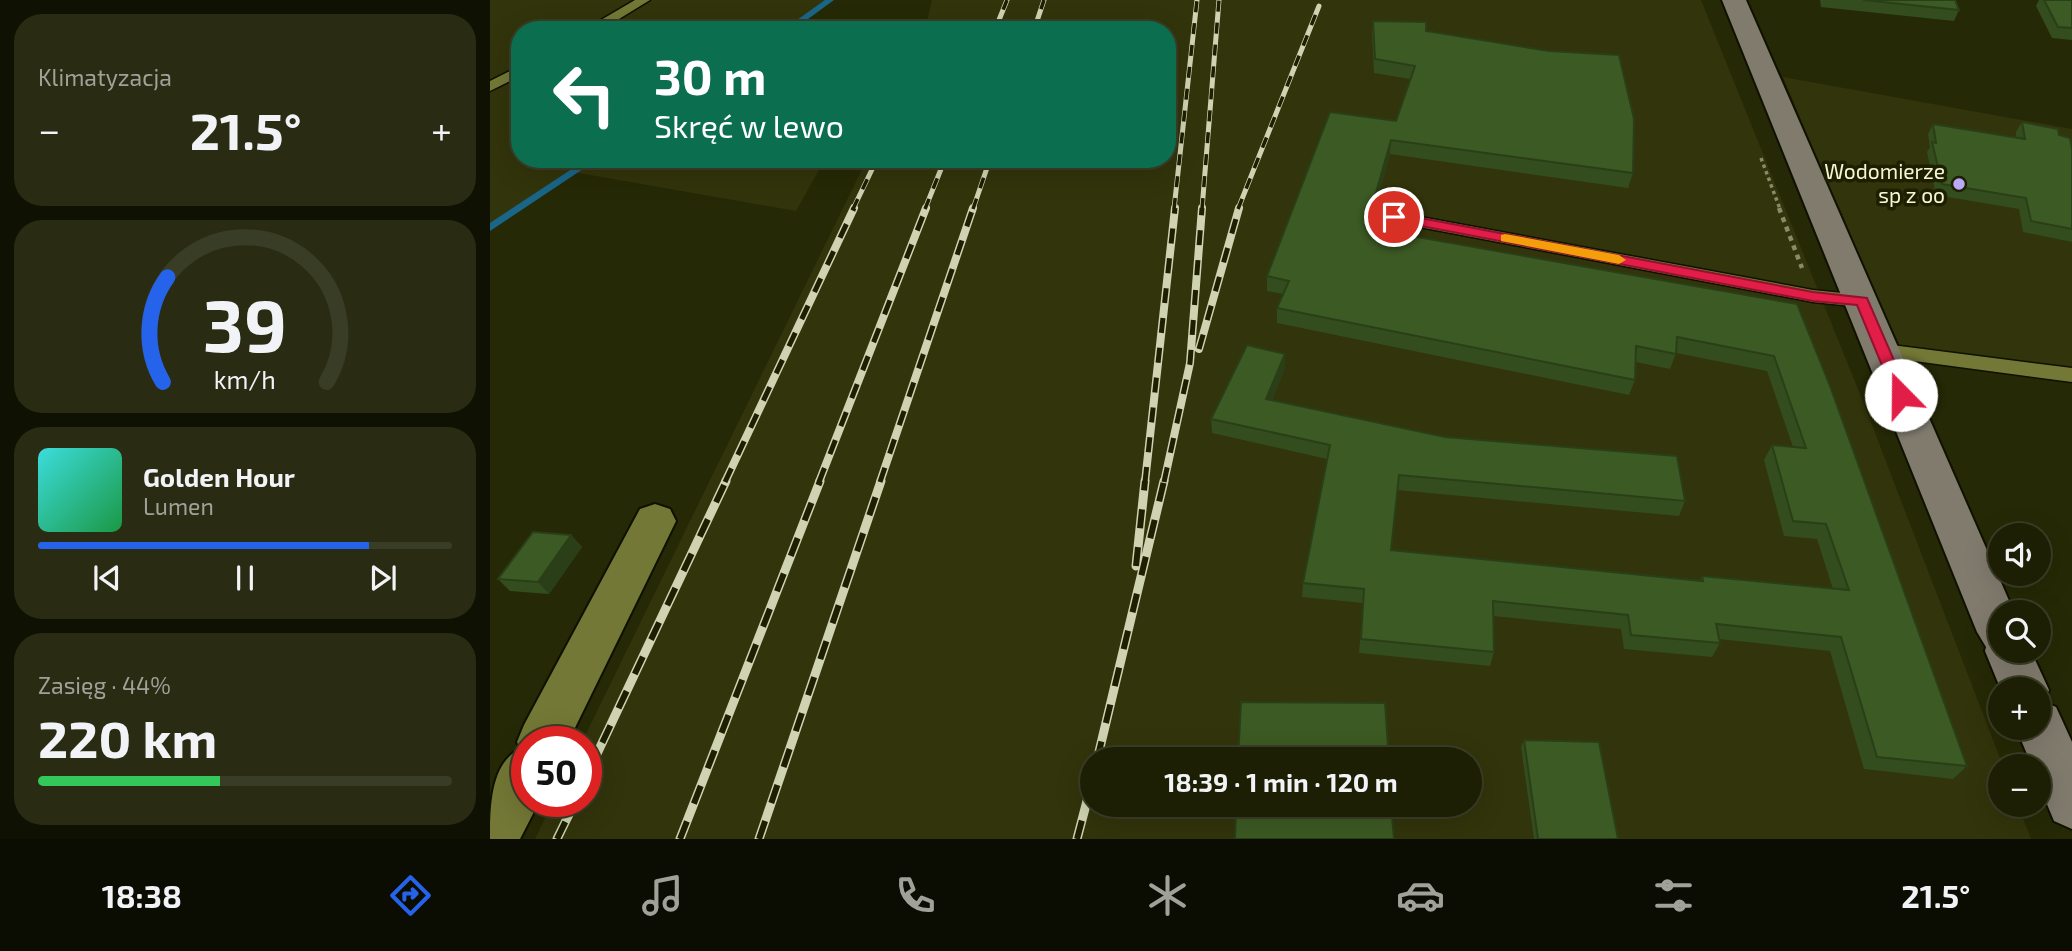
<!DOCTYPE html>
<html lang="pl">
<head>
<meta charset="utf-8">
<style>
  :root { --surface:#1c1f04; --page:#292c13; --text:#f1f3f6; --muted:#a0a29a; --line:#3a3d26; --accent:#2563eb }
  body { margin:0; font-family:"Exo 2",sans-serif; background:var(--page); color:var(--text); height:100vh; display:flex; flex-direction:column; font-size:26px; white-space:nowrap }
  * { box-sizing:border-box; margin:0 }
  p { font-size:23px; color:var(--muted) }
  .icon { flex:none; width:38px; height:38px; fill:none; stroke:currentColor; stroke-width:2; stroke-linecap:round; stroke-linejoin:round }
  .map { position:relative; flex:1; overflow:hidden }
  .panel { display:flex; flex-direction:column; gap:14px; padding:14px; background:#0f1102; width:490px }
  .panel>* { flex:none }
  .top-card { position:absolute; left:21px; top:21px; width:665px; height:147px; border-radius:28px; box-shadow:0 7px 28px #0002,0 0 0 2px var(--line); background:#0b6e4f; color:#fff; overflow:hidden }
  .buttons { position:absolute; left:1498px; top:523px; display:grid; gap:14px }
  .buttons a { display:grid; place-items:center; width:63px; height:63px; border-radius:50%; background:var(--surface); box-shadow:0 7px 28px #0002,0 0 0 2px var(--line); font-size:35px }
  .speed { position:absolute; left:21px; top:726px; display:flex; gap:14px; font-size:35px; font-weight:700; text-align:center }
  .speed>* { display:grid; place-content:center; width:91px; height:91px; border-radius:50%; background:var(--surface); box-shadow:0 7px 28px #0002,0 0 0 2px var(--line); line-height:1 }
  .speed .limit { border:10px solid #d22; background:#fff; color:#111 }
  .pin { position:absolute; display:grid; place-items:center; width:60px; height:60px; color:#fff; margin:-30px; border:4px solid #fff; border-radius:50%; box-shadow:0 2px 7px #0007 }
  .me { position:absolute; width:77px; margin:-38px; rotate:338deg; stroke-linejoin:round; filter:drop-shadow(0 0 5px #0008) }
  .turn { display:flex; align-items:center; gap:24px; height:147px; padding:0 28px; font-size:32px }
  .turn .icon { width:91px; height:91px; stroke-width:2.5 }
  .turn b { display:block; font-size:49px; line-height:60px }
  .big { font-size:52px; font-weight:700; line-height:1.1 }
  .panel .widget { flex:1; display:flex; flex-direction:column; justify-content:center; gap:10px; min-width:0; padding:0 24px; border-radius:28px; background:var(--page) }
  .panel .dial { align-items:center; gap:0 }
  .dial svg { height:182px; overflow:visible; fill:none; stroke:var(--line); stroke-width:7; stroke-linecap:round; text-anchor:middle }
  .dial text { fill:var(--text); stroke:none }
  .song { display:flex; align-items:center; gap:21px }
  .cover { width:84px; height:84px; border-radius:10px; background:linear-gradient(135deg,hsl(180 70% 55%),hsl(140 70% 35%)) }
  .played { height:7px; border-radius:4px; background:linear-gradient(90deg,var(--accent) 80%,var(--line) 80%) }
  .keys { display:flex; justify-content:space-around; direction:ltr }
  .heat { display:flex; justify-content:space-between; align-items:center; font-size:38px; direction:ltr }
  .charge { height:10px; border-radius:5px; background:linear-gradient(90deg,#34c759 44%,var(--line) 0) }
  .trip { position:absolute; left:590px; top:747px; width:402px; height:70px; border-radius:35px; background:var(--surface); box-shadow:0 7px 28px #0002,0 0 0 2px var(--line); font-weight:700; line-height:70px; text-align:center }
  .menu { display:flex; height:112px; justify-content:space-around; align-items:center; background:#0b0c02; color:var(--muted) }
  .menu .icon { width:49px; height:49px }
  .menu .active { color:var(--accent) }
  .menu b { font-size:32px; color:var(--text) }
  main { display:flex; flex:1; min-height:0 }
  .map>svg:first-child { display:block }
  .built { fill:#32340b; fill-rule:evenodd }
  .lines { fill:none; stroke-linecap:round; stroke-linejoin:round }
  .stream { fill:#196688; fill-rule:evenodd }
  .service-casing { stroke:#0f1101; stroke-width:3 }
  .minor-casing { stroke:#0f1101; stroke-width:4 }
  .secondary-casing { stroke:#0f1101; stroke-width:4 }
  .path-far1 { stroke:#878b67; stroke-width:3.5; stroke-dasharray:3.5 3.5; stroke-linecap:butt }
  .path { stroke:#878b67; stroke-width:4.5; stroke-dasharray:5 5; stroke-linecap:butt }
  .service { fill:#737836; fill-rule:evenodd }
  .minor { fill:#737836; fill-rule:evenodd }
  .secondary { fill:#807b6d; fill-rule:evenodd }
  .rail-far2-casing { stroke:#cfd3b1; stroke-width:5 }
  .rail-far1-casing { stroke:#cfd3b1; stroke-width:8 }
  .rail-casing { stroke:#cfd3b1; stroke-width:9 }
  .rail-far2 { stroke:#1d1f00; stroke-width:3.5; stroke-dasharray:11; stroke-linecap:butt }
  .rail-far1 { stroke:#1d1f00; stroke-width:5; stroke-dasharray:15; stroke-linecap:butt }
  .rail { stroke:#1d1f00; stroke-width:6; stroke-dasharray:19; stroke-linecap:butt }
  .wall { fill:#344d1e }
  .shaded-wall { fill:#2a3f18 }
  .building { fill:#3c5a23; stroke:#2a3f18; stroke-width:2 }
  .route { fill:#e11d48; stroke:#92132f; stroke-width:2 }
  .slow { fill:#f59e0b }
  .poi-dot { fill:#baaaf6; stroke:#1d1f00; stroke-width:2.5 }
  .labels { text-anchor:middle; stroke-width:7; stroke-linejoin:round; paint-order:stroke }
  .far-poi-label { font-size:21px; fill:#f4f8d6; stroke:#1d1f00; text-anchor:end }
</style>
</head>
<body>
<main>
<section class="panel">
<div class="widget"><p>Klimatyzacja</p>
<div class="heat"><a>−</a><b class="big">21.5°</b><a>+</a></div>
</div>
<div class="widget dial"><svg viewBox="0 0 100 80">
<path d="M14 69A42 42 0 1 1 86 69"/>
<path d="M14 69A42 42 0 0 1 16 23" stroke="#2563eb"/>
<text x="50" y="56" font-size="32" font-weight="700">39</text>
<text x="50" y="72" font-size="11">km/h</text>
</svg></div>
<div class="widget">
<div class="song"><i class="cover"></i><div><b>Golden Hour</b><p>Lumen</p></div></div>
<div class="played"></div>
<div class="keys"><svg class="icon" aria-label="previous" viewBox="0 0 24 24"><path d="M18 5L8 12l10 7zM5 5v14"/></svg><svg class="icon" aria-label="pause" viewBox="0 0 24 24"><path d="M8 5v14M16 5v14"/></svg><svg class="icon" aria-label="next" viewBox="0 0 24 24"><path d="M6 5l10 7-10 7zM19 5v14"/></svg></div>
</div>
<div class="widget"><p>Zasięg · 44%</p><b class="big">220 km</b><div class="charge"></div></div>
</section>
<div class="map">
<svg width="1582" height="839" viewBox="0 0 1582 839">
  <rect width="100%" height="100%" fill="#262905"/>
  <path class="built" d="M0 0H340L297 30H30V159H335L306 211 83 172 0 228Z
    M442 0H1211L1372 399 1513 766H1510V805H1528L1541 839H45L63 802H96V742H92L377 159H677V30H435ZM602 760H980V805H602Z
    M1293 77 1582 129V375L1409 353Z"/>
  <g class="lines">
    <path class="stream" d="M335 0H344L303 30H293Z
      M97 159H108L0 231V223Z"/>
    <defs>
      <path id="service" d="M145 0H160L111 30H94Z
        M30 66V76L0 91V81Z
        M904 212 1323 290 1372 295 1379 297 1381 301 1379 305 1372 307 1323 302 898 221 895 217 898 213Z
        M1394 344 1582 368V382L1387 356 1384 351 1387 346Z"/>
      <path id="minor" d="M165 504 180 509 186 521 78 742H37V802H49L30 839H0C0 809 0 763 30 749L27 742 34 725 150 509Z"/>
      <path id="secondary" d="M1232 0H1256L1524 612H1510V651H1541L1559 690 1554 702 1566 707 1582 742V829L1564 821 1549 785V766H1542L1526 728H1549V690H1511L1495 651 1496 647 1487 632Z"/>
    </defs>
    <use href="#service" class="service-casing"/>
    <use href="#minor" class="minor-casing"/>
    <use href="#secondary" class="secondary-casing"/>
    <path class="path-far1" d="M1271 158 1290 209"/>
    <path class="path" d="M1289 208 1312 268"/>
    <use href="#service" class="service"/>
    <use href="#minor" class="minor"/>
    <use href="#secondary" class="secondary"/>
    <defs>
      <path id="rail-far2" d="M505 30 517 0
        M544 30 554 0
        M363 209 387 159
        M435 209 455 159
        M483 209 500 159
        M684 209 707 0
        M712 209 729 0
        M748 209 829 6"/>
      <path id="rail-far1" d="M709 349 749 208
        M235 482 364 208
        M329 482 436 208
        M390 482 483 208
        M655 482 685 208
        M674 482 700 363 712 208"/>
      <path id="rail" d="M646 566 655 481
        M607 760 674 481
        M96 777 236 481
        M67 839 85 802
        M190 839 330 481
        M269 839 391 481
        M587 839 602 782"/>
    </defs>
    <use href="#rail-far2" class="rail-far2-casing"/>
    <use href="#rail-far1" class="rail-far1-casing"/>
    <use href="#rail" class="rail-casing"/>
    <use href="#rail-far2" class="rail-far2"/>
    <use href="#rail-far1" class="rail-far1"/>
    <use href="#rail" class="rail"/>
  </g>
  <path class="wall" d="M1330 0H1465L1469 10 1464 21 1331 7Z
    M1549 0H1582V40L1562 38 1546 6Z
    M883 21 936 31 1143 173 1138 188 900 154 879 228 1307 304 1477 766 1463 779 1374 769 1340 651 1229 639 1230 643 1222 657 1134 649 1131 629 1003 616 1004 652 1000 666 869 653 873 603 812 597 813 583 837 459 722 433 721 419 795 354V368L782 400 1195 501 1189 516 907 490 901 550 1210 580 1212 576 1343 589 1327 539 1294 536 1274 460 1282 445 1303 447 1277 371 1186 353 1180 369 1146 362 1145 380 1139 395 787 323V308L793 294 777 291V276L906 121 920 79 884 73 882 35Z
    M1532 122 1569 135 1582 149V242L1533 232 1529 209 1446 195 1437 152 1440 147 1438 134 1443 124 1526 137V132Z
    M81 535 92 547 59 594 20 591 8 579Z
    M1034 740 1128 839H1044L1031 747Z"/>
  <path class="shaded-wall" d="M901 140 900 154 875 242 876 228Z
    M795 354V368L776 414V399Z
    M81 535 92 547 59 594 48 582Z"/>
  <path class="building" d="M1373 0H1465L1469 10Z
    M1554 0H1582V28L1568 27Z
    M883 21 936 22V31L1059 51 1129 55 1144 119 1143 173 901 140 876 228 1307 304 1340 386 1477 766 1387 757 1351 637 1226 624 1230 643 1141 635 1138 615 1003 601 1004 652 871 639 874 589 813 583 840 445 721 419 757 345 795 354 776 399 955 437 1187 456 1195 501 909 475 901 550 1213 581 1212 576 1359 590 1336 524 1303 521 1282 445 1316 448 1284 356 1187 337 1186 354 1146 346 1145 380 787 308 799 281 777 276 840 112 906 121 925 66 885 59Z
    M1532 122 1568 129 1569 135 1580 138 1582 149V229L1541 221 1536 198 1452 184 1442 142 1446 143 1443 124 1535 139Z
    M43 532 81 535 48 582 8 579Z
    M751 702 895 703 899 760H748Z
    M1034 740 1109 742 1128 839H1048Z
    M746 805H901L904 839H745Z"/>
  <path class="route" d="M904 213 1323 292 1377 298 1419 395 1417 399H1406L1367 305 1323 301 900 220 898 217Z"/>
  <path class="slow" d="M1015 234 1129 255 1136 260 1129 264 1011 241V235Z"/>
  <circle class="poi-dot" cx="1469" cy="184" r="7"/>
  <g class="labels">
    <g class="far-poi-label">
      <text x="1455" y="179">Wodomierze<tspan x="1455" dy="24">sp z oo</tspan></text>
    </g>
  </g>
</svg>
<div class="buttons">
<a><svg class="icon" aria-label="sound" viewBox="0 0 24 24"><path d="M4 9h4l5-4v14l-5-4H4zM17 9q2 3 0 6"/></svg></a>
<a><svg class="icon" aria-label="search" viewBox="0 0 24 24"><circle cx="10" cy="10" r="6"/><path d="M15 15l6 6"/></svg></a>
<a>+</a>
<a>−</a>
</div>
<div class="speed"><div class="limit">50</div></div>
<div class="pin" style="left:904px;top:217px;background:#d93025"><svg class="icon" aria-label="arrive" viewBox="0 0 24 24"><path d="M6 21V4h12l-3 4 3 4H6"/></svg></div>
<svg class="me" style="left:1411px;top:395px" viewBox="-20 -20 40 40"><circle r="19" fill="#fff"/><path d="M0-13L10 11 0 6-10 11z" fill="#e11d48"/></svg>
<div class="trip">18:39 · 1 min · 120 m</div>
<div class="top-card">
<div class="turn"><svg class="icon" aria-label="left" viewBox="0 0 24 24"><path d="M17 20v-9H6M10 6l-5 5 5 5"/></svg><div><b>30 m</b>Skręć w lewo</div></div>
</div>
</div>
</main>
<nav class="menu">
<b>18:38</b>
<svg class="icon active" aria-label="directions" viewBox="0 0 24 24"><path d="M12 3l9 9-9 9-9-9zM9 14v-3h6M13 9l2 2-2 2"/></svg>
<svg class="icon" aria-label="music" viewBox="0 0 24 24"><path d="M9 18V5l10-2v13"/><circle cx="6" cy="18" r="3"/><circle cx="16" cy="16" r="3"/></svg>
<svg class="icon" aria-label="phone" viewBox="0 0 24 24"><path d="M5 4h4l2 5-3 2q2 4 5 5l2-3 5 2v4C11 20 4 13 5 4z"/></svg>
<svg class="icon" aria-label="climate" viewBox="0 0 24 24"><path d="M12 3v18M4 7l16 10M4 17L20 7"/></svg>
<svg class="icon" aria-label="car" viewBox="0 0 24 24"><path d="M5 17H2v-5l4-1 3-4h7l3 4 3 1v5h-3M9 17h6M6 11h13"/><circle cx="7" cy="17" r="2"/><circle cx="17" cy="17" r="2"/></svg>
<svg class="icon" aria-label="filters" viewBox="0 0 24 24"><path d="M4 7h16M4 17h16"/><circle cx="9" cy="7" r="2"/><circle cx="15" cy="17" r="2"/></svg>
<b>21.5°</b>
</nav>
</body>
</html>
